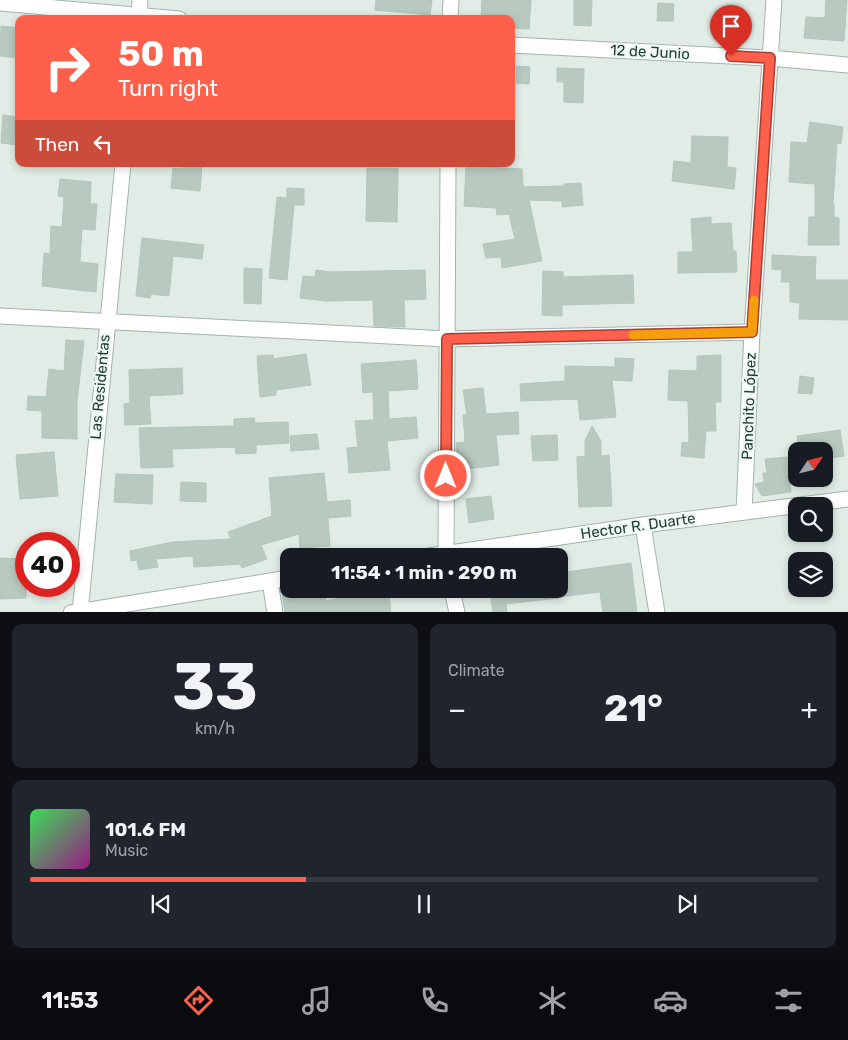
<!DOCTYPE html>
<html lang="en">
<head>
<meta charset="utf-8">
<style>
  :root { --surface:#171b24; --page:#20242c; --text:#f1f3f6; --muted:#9ea1a6; --line:#363941; --accent:#ff604b }
  body { margin:0; font-family:Rubik,sans-serif; background:var(--page); color:var(--text); height:100vh; display:flex; flex-direction:column; font-size:19px; white-space:nowrap }
  * { box-sizing:border-box; margin:0 }
  p { font-size:16px; color:var(--muted) }
  .icon { flex:none; width:28px; height:28px; fill:none; stroke:currentColor; stroke-width:2; stroke-linecap:round; stroke-linejoin:round }
  .map { position:relative; height:612px; overflow:hidden }
  .details { display:flex; flex-direction:column; gap:12px; padding:12px; background:#0d0f14; flex:1 }
  .details>* { flex:none }
  .hud { position:absolute; left:15px; top:15px; width:500px; height:152px; border-radius:10px; box-shadow:0 2px 8px #0003; background:#ff604b; color:#fff; overflow:hidden }
  .needle { width:32px; rotate:55deg }
  .tools { position:absolute; left:788px; top:442px; display:grid; gap:10px }
  .tools a { display:grid; place-items:center; width:45px; height:45px; border-radius:10px; background:var(--surface); box-shadow:0 2px 8px #0003; font-size:25px }
  .speed { position:absolute; left:15px; top:532px; display:flex; gap:10px; font-size:25px; font-weight:700; text-align:center }
  .speed>* { display:grid; place-content:center; width:65px; height:65px; border-radius:50%; background:var(--surface); box-shadow:0 2px 8px #0003; line-height:1 }
  .speed .limit { border:8px solid #d22; background:#fff; color:#111 }
  .pin { position:absolute; display:grid; place-items:center; width:42px; height:42px; color:#fff; margin:-51px -21px; border-radius:50% 50% 50% 0; rotate:-45deg; box-shadow:0 0 5px #0007 }
  .pin .icon { rotate:45deg }
  .me { position:absolute; width:55px; margin:-28px; rotate:0deg; stroke-linejoin:round; filter:drop-shadow(0 0 4px #0008) }
  .turn { display:flex; align-items:center; gap:18px; height:105px; padding:0 20px; font-size:22px }
  .turn .icon { width:65px; height:65px; stroke-width:2.5 }
  .turn b { display:block; font-size:35px; line-height:42px }
  .then { display:flex; align-items:center; height:48px; padding:0 20px; background:#0003; gap:10px; font-size:19px }
  .big { font-size:38px; font-weight:700; line-height:1.1 }
  .details .tile { flex:1; display:flex; flex-direction:column; justify-content:center; gap:8px; min-width:0; padding:0 18px; border-radius:10px; background:var(--page) }
  .details .dial { align-items:center; gap:0 }
  .dial b { font-size:65px; line-height:1 }
  .song { display:flex; align-items:center; gap:15px }
  .cover { width:60px; height:60px; border-radius:8px; background:linear-gradient(135deg,hsl(130 70% 55%),hsl(310 70% 35%)) }
  .played { height:5px; border-radius:2px; background:linear-gradient(90deg,var(--accent) 35%,var(--line) 35%) }
  .keys { display:flex; justify-content:space-around; direction:ltr }
  .heat { display:flex; justify-content:space-between; align-items:center; font-size:28px; direction:ltr }
  .details .tiles { flex:1; display:grid; gap:12px; grid-template-columns:1fr 1fr }
  .tile:last-child { grid-column:span 2 }
  .trip { position:absolute; left:280px; top:548px; width:288px; height:50px; border-radius:10px; background:var(--surface); box-shadow:0 2px 8px #0003; font-weight:700; line-height:50px; text-align:center }
  .tab-bar { display:flex; height:80px; justify-content:space-around; align-items:center; background:#090b0e; color:var(--muted) }
  .tab-bar .icon { width:35px; height:35px }
  .tab-bar .selected { color:var(--accent) }
  .tab-bar b { font-size:22px; color:var(--text) }
  .map>svg:first-child { display:block }
  .building { fill:#b8cac0; stroke:#b2c6bb }
  .lines { fill:none; stroke-linecap:round; stroke-linejoin:round }
  .minor-casing { stroke:#a2b4ac; stroke-width:17 }
  .minor { stroke:#fff; stroke-width:15 }
  .route-casing { stroke:#a63e31; stroke-width:12 }
  .route { stroke:#ff604b; stroke-width:9 }
  .slow { stroke:#f59e0b; stroke-width:9 }
  .labels { text-anchor:middle; stroke-width:4.5; stroke-linejoin:round; paint-order:stroke }
  .street-label { font-size:15px; fill:#1f3e32; stroke:#f0f8f3 }
</style>
</head>
<body>
<div class="map">
<svg width="848" height="613" viewBox="0 0 848 613">
  <rect width="100%" height="100%" fill="#e0ece5"/>
  <path class="building" d="M376 0H432L430 15 375 10Z
    M482 0H531L529 29 511 28V19H481Z
    M574 0H592L591 26 574 25Z
    M826 0H847L844 41 804 38 806 17 825 18Z
    M658 3 674 4 673 21H657Z
    M1 26 19 28V58L0 56Z
    M517 66 530 67 529 84 516 83Z
    M557 68 584 69 583 103 564 102V82H557Z
    M3 115 19 117V145L1 143Z
    M810 122 843 127 841 144 837 143 833 204H834V217L839 218V245H808L809 217H815V184L789 182 791 142 807 143Z
    M692 136 728 137 727 167 736 168 734 189 672 181 674 161 691 163Z
    M184 164H202L200 191 171 188 173 168 183 169Z
    M466 166 522 169 523 187 564 186V184L581 183 583 205 562 207V201L529 200 542 261 502 268 501 257 486 258 483 244 515 239 509 214 497 215 496 208 464 206Z
    M367 168H398L397 222 366 221Z
    M60 179 91 182 90 204H97L95 230 82 229 80 262 98 264 96 292 42 286 44 253 50 254 51 226 62 227 64 197 58 196Z
    M287 188 304 189V205H294L287 280 269 278 277 197 287 198Z
    M711 217V224L731 223 733 251H736L737 272 678 273V252H693L691 219Z
    M142 238 204 245 202 259 173 256 169 296 151 294 150 298 136 296Z
    M772 255 816 257 815 280H848V320L799 319 800 303 790 302V282H781L782 270 772 269Z
    M244 268 262 269 261 304 244 303Z
    M316 270 330 272 425 270 426 299 404 300 405 327 374 326 373 300 326 301 300 298 303 276 315 277Z
    M543 271 563 272V277L633 275 634 303 562 305V316L542 315Z
    M66 340 84 341 77 401V439L42 438V411L27 410 28 396 46 397 49 369 64 371Z
    M306 354 311 385 276 390V395L260 397 257 356 273 355V359Z
    M721 355V402H715L716 431H706L704 458 681 456 682 442 689 443 688 401 668 400 669 370 697 371V356Z
    M615 358 634 359 632 381 612 380 616 417 580 420 578 399 521 401 520 384 565 381V366L615 367Z
    M416 360 418 389 388 391 389 419 416 417 418 438 387 441 390 470 349 473 347 448 358 447 355 421 374 420 373 392 363 393 361 364Z
    M182 368 183 394 149 396 151 424 125 425 124 404 130 403 129 370Z
    M800 376 814 378 812 394 798 393Z
    M483 388 486 414 518 412 519 434 496 435 499 465 459 470 456 443 465 442 463 415H467L463 390Z
    M254 418 255 423 288 422 289 443 256 445V453L236 454 235 447 172 449 173 467 141 468 139 428 234 426V419Z
    M592 426 601 441V456L609 455 612 506 579 507 577 457 585 456V441Z
    M840 430 844 456 824 459V451H800L797 436Z
    M317 434 319 449 291 451 290 436Z
    M557 435 558 460 533 461 531 436Z
    M54 452 58 496 20 499 16 455Z
    M787 457 791 492 762 496 755 484 764 482 763 473H767L765 459Z
    M324 473 327 502 350 500 351 516 328 518 330 546 300 548 299 534 261 545 267 559 242 568 240 564 194 567 193 556 156 559 158 567 139 570 137 560 131 561 130 551 173 542 231 539 228 532 272 516 269 478Z
    M116 474 153 475 152 504 114 502Z
    M181 482 206 483V502L180 501Z
    M491 496 494 519 469 523 466 499Z
    M0 558 26 559V598L0 599Z
    M631 563 637 613H603L600 592 559 597V573Z
    M306 589H324L326 601 360 594 361 598 389 594 391 613H285L282 593Z
    M490 589H557L558 598 506 604 507 613H493Z"/>
  <g class="lines">
    <defs>
      <path id="minor" d="M0 3 179 19
        M139 19 140 0
        M450 19 451 0
        M511 45 770 58 848 65
        M0 316 447 339 752 332
        M744 512 752 332 774 0
        M643 525 657 613
        M429 556 643 525 848 499
        M446 556 448 164
        M270 581 275 613
        M452 589 457 613
        M71 613 289 578
        M80 613 123 164"/>
    </defs>
    <use href="#minor" class="minor-casing"/>
    <use href="#minor" class="minor"/>
  </g>
  <g class="lines">
    <defs>
      <path id="route" d="M446 476 447 339 752 332 770 58 731 56"/>
    </defs>
    <use href="#route" class="route-casing"/>
    <use href="#route" class="route"/>
    <path class="slow" d="M633 335 752 332 754 300"/>
  </g>
  <g class="labels">
    <g class="street-label">
      <text transform="translate(650 52) rotate(3)" y="5">12 de Junio</text>
      <text transform="translate(100 387) rotate(-85)" y="5">Las Residentas</text>
      <text transform="translate(749 406) rotate(-88)" y="5">Panchito López</text>
      <text transform="translate(638 526) rotate(-8)" y="5">Hector R. Duarte</text>
    </g>
  </g>
</svg>
<div class="tools">
<a><svg class="needle" viewBox="-14 -14 28 28"><path d="M0-13l5 13h-10z" fill="#e53935"/><path d="M0 13l5-13h-10z" fill="#9ea1a6"/></svg></a>
<a><svg class="icon" aria-label="search" viewBox="0 0 24 24"><circle cx="10" cy="10" r="6"/><path d="M15 15l6 6"/></svg></a>
<a><svg class="icon" aria-label="layers" viewBox="0 0 24 24"><path d="M12 4l9 5-9 5-9-5zM3 14l9 5 9-5"/></svg></a>
</div>
<div class="speed"><div class="limit">40</div></div>
<div class="pin" style="left:731px;top:56px;background:#d93025"><svg class="icon" aria-label="arrive" viewBox="0 0 24 24"><path d="M6 21V4h12l-3 4 3 4H6"/></svg></div>
<svg class="me" style="left:446px;top:476px" viewBox="-20 -20 40 40"><circle r="17" fill="#ff604b" stroke="#fff" stroke-width="3"/><path d="M0-11L8 9 0 5-8 9z" fill="#fff"/></svg>
<div class="trip">11:54 · 1 min · 290 m</div>
<div class="hud">
<div class="turn"><svg class="icon" aria-label="right" viewBox="0 0 24 24"><path d="M7 20v-9h11M14 6l5 5-5 5"/></svg><div><b>50 m</b>Turn right</div></div>
<div class="then">Then<svg class="icon" aria-label="left" viewBox="0 0 24 24"><path d="M17 20v-9H6M10 6l-5 5 5 5"/></svg></div>
</div>
</div>
<section class="details">
<div class="tiles">
<div class="tile dial"><b>33</b><p>km/h</p></div>
<div class="tile"><p>Climate</p>
<div class="heat"><a>−</a><b class="big">21°</b><a>+</a></div>
</div>
<div class="tile">
<div class="song"><i class="cover"></i><div><b>101.6 FM</b><p>Music</p></div></div>
<div class="played"></div>
<div class="keys"><svg class="icon" aria-label="previous" viewBox="0 0 24 24"><path d="M18 5L8 12l10 7zM5 5v14"/></svg><svg class="icon" aria-label="pause" viewBox="0 0 24 24"><path d="M8 5v14M16 5v14"/></svg><svg class="icon" aria-label="next" viewBox="0 0 24 24"><path d="M6 5l10 7-10 7zM19 5v14"/></svg></div>
</div>
</div>
</section>
<nav class="tab-bar">
<b>11:53</b>
<svg class="icon selected" aria-label="directions" viewBox="0 0 24 24"><path d="M12 3l9 9-9 9-9-9zM9 14v-3h6M13 9l2 2-2 2"/></svg>
<svg class="icon" aria-label="music" viewBox="0 0 24 24"><path d="M9 18V5l10-2v13"/><circle cx="6" cy="18" r="3"/><circle cx="16" cy="16" r="3"/></svg>
<svg class="icon" aria-label="phone" viewBox="0 0 24 24"><path d="M5 4h4l2 5-3 2q2 4 5 5l2-3 5 2v4C11 20 4 13 5 4z"/></svg>
<svg class="icon" aria-label="climate" viewBox="0 0 24 24"><path d="M12 3v18M4 7l16 10M4 17L20 7"/></svg>
<svg class="icon" aria-label="car" viewBox="0 0 24 24"><path d="M5 17H2v-5l4-1 3-4h7l3 4 3 1v5h-3M9 17h6M6 11h13"/><circle cx="7" cy="17" r="2"/><circle cx="17" cy="17" r="2"/></svg>
<svg class="icon" aria-label="filters" viewBox="0 0 24 24"><path d="M4 7h16M4 17h16"/><circle cx="9" cy="7" r="2"/><circle cx="15" cy="17" r="2"/></svg>
</nav>
</body>
</html>
